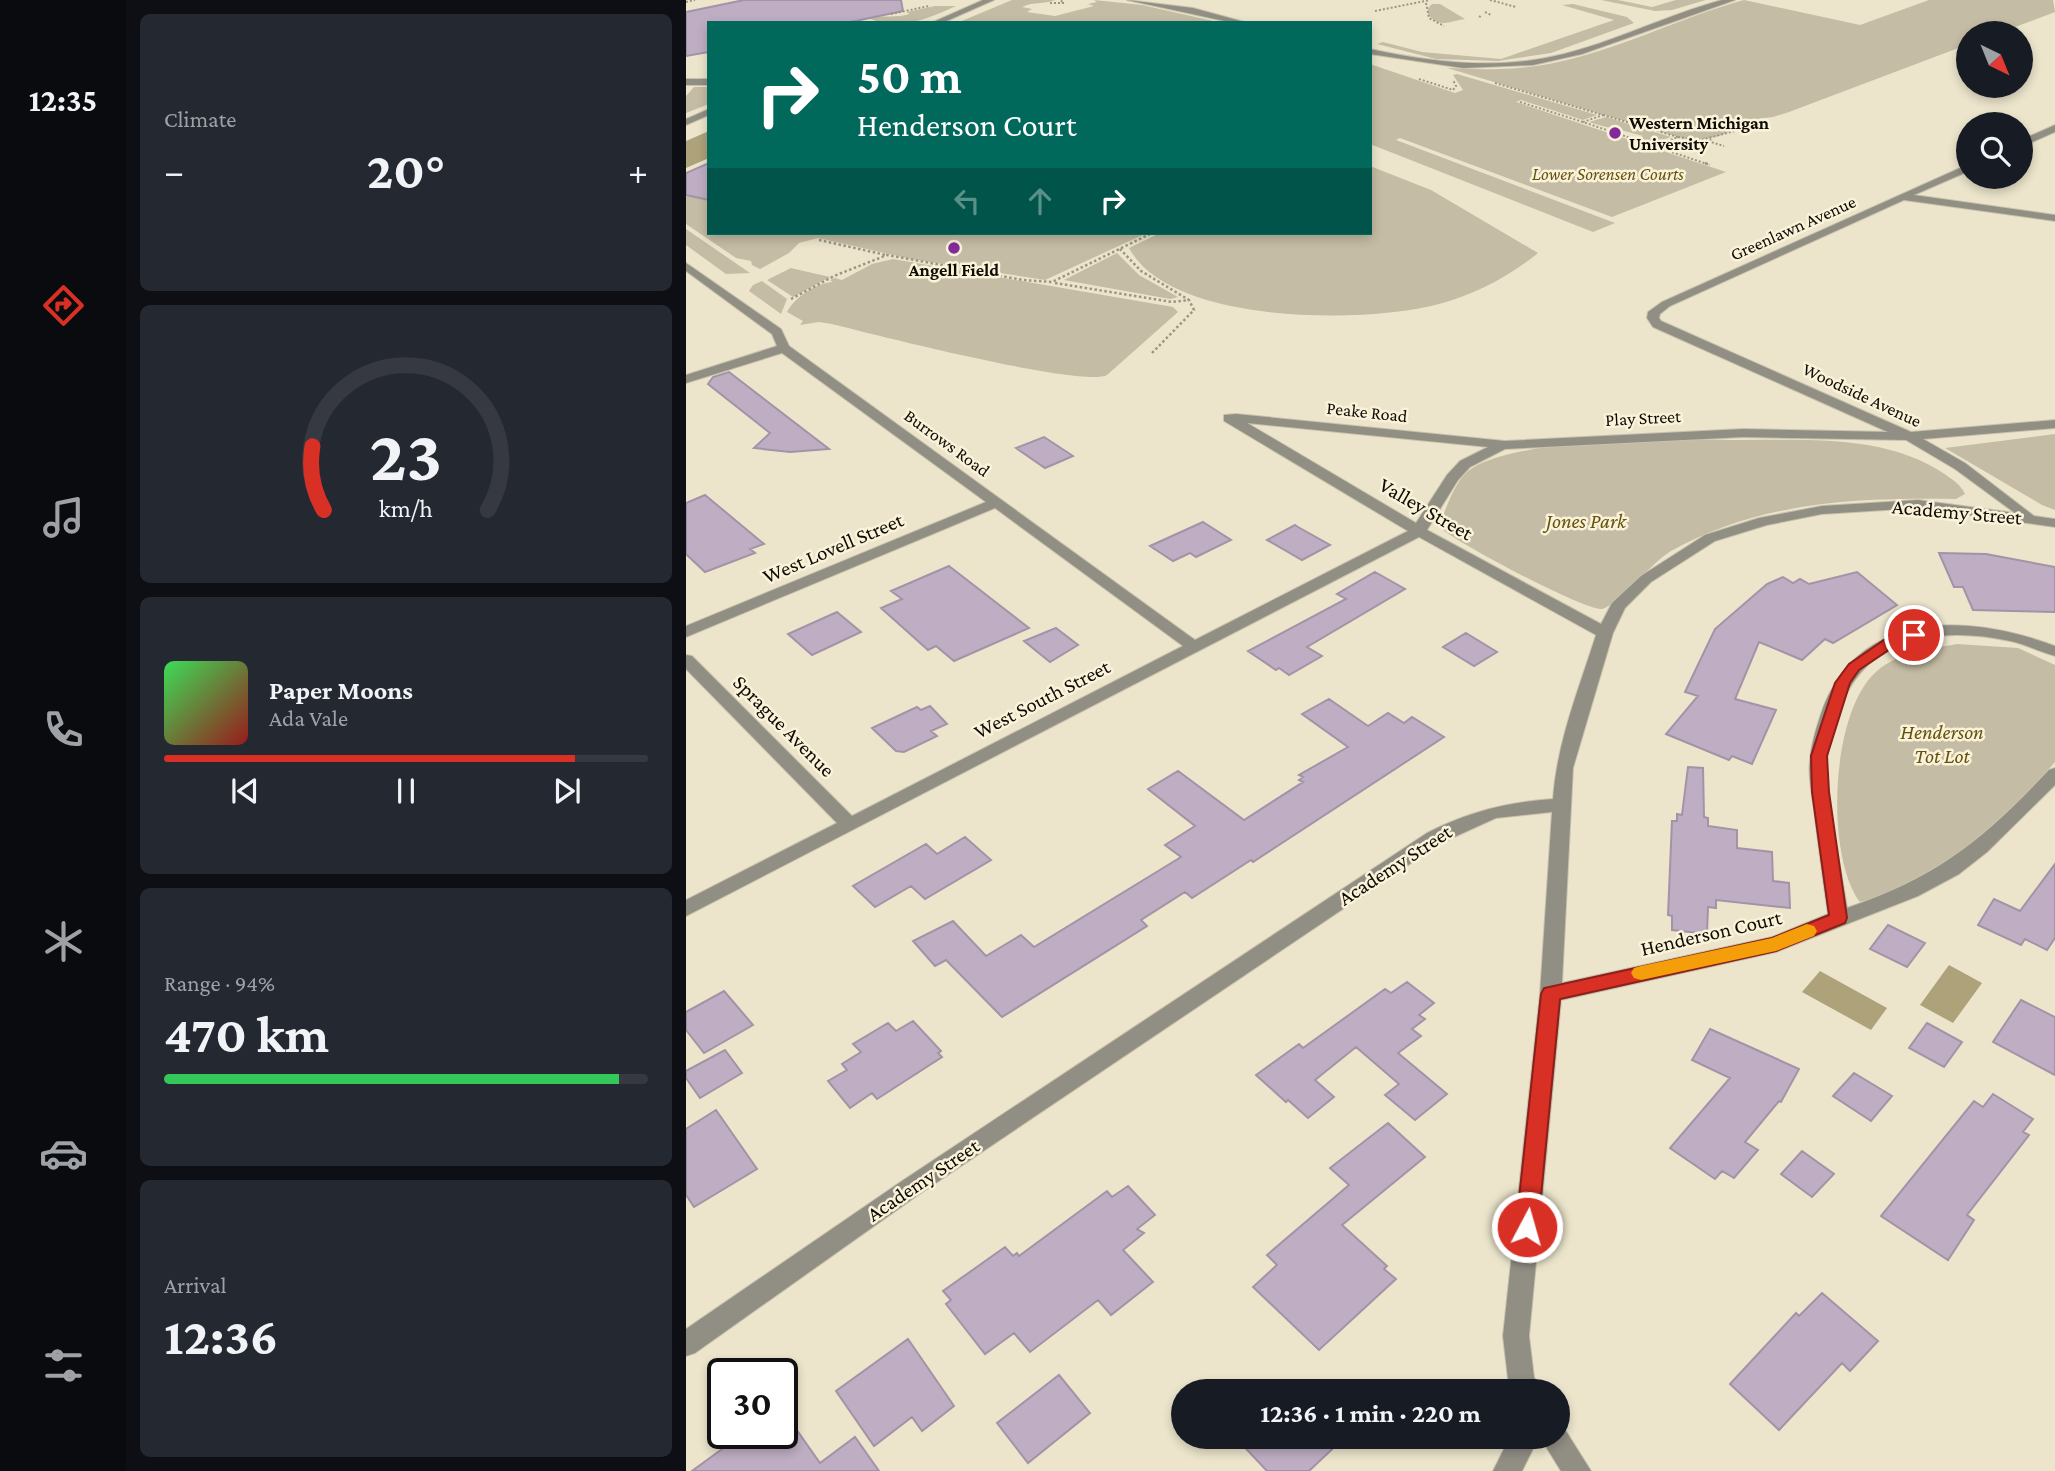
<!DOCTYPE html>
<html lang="en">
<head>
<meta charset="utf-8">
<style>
  :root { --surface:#171b24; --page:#242831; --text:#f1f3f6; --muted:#9ea1a6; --line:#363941; --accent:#d93025 }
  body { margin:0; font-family:"Crimson Pro",serif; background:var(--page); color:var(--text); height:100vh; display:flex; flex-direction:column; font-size:26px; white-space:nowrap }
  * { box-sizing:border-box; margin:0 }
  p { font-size:23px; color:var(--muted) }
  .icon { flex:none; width:38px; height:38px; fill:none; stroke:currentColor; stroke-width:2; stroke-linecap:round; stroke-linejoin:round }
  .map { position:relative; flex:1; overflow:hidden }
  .drawer { display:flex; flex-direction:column; gap:14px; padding:14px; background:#0d0f14; width:560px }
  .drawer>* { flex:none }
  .hud { position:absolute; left:21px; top:21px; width:665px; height:214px; border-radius:0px; box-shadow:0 4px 10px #0003; background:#00695c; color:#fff; overflow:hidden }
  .needle { width:46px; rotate:137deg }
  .buttons { position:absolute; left:1270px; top:21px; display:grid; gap:14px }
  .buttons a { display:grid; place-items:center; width:77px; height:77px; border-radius:50%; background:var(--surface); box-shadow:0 4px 10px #0003; font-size:35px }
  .speed { position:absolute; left:21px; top:1358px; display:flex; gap:14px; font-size:35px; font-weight:700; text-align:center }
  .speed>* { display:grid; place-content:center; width:91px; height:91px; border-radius:50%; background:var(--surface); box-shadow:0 4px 10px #0003; line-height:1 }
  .speed .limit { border:4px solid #111; border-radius:10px; background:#fff; color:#111 }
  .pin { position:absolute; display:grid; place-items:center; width:60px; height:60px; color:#fff; margin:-30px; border:4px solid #fff; border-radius:50%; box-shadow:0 2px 7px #0007 }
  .me { position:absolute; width:77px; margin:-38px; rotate:6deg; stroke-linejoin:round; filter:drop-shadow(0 0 5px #0008) }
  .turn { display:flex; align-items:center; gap:24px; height:147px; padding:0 35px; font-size:32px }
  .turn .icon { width:91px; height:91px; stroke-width:2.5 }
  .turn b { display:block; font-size:49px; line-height:60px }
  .lanes { display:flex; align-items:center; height:66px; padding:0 35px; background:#0003; justify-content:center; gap:35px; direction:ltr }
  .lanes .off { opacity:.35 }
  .big { font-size:52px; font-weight:700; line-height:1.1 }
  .drawer .card { flex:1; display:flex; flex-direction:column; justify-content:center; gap:10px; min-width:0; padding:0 24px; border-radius:10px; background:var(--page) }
  .drawer .dial { align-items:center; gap:0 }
  .dial svg { height:182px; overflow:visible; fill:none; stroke:var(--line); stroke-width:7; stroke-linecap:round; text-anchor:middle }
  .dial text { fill:var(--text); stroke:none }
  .song { display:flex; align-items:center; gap:21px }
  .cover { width:84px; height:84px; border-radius:10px; background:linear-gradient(135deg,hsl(130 70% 55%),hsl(0 70% 35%)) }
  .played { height:7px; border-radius:4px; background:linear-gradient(90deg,var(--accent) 85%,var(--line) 85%) }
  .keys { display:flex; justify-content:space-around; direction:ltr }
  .heat { display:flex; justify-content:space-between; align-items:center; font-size:38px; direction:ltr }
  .charge { height:10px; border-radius:5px; background:linear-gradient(90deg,#34c759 94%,var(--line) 0) }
  .trip { position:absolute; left:485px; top:1379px; width:399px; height:70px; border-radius:35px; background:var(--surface); box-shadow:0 4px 10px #0003; font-weight:700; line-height:70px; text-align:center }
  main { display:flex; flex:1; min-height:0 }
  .tab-bar { display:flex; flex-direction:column; width:126px; justify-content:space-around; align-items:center; background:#090b0e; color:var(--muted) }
  .tab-bar .icon { width:49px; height:49px }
  .tab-bar .current { color:var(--accent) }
  .tab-bar b { font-size:32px; color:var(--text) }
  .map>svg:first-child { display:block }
  .green { fill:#c4bca4 }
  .water { fill:#aea27b }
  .building { fill:#bfaec3; stroke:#a293a7; stroke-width:2 }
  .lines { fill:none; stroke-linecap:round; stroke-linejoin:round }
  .minor-casing { stroke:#c8c2ac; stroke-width:2 }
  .path-far1 { stroke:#9b9683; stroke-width:2; stroke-dasharray:2 2; stroke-linecap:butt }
  .path { stroke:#9b9683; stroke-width:2.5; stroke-dasharray:2.5 2.5; stroke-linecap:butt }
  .minor { fill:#918e84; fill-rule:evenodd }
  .route { fill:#d93025; stroke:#8d1f18; stroke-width:2 }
  .slow { fill:#f59e0b }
  .poi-dot { fill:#832b99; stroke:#faf2d9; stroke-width:2.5 }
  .labels { text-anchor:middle; stroke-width:5; stroke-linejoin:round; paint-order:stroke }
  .far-poi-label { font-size:18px; font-weight:bold; fill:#0e0b04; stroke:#faf2d9; text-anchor:start }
  .far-park-label { font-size:18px; font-style:italic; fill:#64520d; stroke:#faf2d9 }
  .far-street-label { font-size:18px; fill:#0e0b04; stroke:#faf2d9 }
  .street-label { font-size:21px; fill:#0e0b04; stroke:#faf2d9 }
  .park-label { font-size:21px; font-style:italic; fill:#64520d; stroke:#faf2d9 }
</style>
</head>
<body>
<main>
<nav class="tab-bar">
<b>12:35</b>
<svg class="icon current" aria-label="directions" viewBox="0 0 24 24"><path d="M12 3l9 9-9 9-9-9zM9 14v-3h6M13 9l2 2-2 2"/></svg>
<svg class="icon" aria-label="music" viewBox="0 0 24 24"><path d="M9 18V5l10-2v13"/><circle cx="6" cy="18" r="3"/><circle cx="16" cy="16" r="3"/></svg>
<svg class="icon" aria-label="phone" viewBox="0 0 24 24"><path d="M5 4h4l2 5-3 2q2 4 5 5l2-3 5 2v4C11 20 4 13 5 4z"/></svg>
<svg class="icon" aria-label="climate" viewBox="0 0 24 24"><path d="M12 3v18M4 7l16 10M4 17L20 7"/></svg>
<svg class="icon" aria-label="car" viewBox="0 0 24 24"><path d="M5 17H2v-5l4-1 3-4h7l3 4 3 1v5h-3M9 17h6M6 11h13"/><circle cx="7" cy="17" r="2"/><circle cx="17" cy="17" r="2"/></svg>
<svg class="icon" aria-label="filters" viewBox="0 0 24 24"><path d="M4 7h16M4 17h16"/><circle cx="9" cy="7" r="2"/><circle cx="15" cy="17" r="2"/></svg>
</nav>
<section class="drawer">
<div class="card"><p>Climate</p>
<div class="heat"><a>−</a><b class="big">20°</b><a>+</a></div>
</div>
<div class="card dial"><svg viewBox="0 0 100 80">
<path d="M14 69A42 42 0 1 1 86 69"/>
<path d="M14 69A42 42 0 0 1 9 41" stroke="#d93025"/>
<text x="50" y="56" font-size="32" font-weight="700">23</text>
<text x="50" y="72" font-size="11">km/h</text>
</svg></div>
<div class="card">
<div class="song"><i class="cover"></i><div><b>Paper Moons</b><p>Ada Vale</p></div></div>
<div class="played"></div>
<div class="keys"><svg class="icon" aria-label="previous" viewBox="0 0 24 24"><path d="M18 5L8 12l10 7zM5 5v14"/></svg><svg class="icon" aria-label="pause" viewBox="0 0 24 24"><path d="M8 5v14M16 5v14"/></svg><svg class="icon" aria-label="next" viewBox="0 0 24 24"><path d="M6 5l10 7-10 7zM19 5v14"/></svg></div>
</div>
<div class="card"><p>Range · 94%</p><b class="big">470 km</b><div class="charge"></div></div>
<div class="card"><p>Arrival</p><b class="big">12:36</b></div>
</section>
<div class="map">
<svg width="1369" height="1471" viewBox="0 0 1369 1471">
  <rect width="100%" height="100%" fill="#ece5cc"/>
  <path class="green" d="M326 0H369C357 5 349 1 336 7L346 9 341 12 369 16 408 6 402 4 411 2 408 0 456 5 536 23H271Z
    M915 0H932L966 7 990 0H1020L986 10 969 11Z
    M1058 0 1174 25 1243 0H1367L1369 12 1313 33H1283V44L1103 112 1087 117 1055 121C1044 137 1024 138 1006 141L761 68C795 70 829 70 863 64 931 51 992 18 1058 0Z
    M746 4H754L779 19C764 21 753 29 742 14V8Z
    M887 4 941 17 948 23 865 53 812 61 750 59 691 44 697 42 736 52 815 59 928 20 876 5Z
    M249 6H270C243 19 211 31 182 18 196 15 212 18 223 14L221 12Z
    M684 64 769 93 777 90 767 75 771 74 911 115 897 120 835 100 830 102 1040 172 926 217 714 138 710 140 929 223 907 232 684 144Z
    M8 87H23V104L0 113V96Z
    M920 117 985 137 967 143 952 138 957 136C938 130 921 128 903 122Z
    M684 166 745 190 852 253C824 276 788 295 753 304 679 324 484 325 443 248L474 233H684Z
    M0 195 23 200V233H461L359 280 225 259 132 238 113 243 103 253 74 269 66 265 65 261 50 258 0 224Z
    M0 229 64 273 40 274 0 245Z
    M431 253 453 275 492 297 484 299 378 280Z
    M207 259 487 307 492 312 421 375C397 388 186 334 146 324L133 322 114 325 117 321 101 312C109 297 130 283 147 282L144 280 149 278 156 280 186 264Z
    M105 268 109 269 144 277 107 297 81 280Z
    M76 281 101 299 95 314 63 291 67 285Z
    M1369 434V510L1356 505 1259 448Z
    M1058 440C1125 440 1202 435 1260 475 1267 480 1275 485 1279 494L1270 499C1169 498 1075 501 985 551 966 562 931 606 916 609 901 612 767 541 755 528L754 523C760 509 767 487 778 475 815 435 1001 440 1058 440Z
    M1271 644 1332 648 1369 665V762C1350 784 1332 807 1311 827 1273 863 1224 889 1174 902 1139 856 1144 711 1191 671 1213 652 1244 649 1271 644Z"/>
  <path class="water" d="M23 131V158L0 168V141Z
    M1263 965 1296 983 1267 1023 1234 1005Z
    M1134 971 1201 1008 1185 1030 1116 992Z"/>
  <path class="building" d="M58 0H215L217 11 160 23H23V52L0 56V12Z
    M23 163V200L0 195V173Z
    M43 372 143 449 104 452 68 448 84 433 22 384 27 377Z
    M358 437 387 456 359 468 330 448Z
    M19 495 78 544 64 549 69 553 19 572 0 554V503Z
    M517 522 545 540 510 557 504 553 487 561 464 546Z
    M609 525 612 527 644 545 616 560 581 540Z
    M1253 553 1300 554 1369 567V612L1287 610 1277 587H1268Z
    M263 566 343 628 268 661 250 646 242 650 195 608 216 599 205 591Z
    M689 572 719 589 621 647 636 656 603 675 593 668 590 670 562 651 660 599 651 594Z
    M1171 572 1211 605 1147 643 1139 639 1116 660 1073 642 1049 699 1090 710 1066 764 1046 756 1043 760 980 734 1012 696 999 692 1029 629 1081 584 1097 577 1107 583 1114 579 1123 584Z
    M151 612 175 632 126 655 102 634Z
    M370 628 392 645 364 662 338 641Z
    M780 633 811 652 788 666 757 647Z
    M643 699 682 726 702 713 718 723 726 717 758 737 567 862 565 860 506 898 499 892 455 920 461 926 316 1017 260 960 249 966 227 941 267 921 300 956 335 935 348 947 495 857 479 845 509 826 462 789 492 771 558 820 617 782 613 780 617 777 613 775 662 747 616 714Z
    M244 706 261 724 245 731 251 736 218 752 210 751 186 728 231 707 235 710Z
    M1002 767 1017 768 1018 817 1022 818V826L1051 830V848L1086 852 1087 881 1103 883 1104 908 1030 900V908L1022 907 1021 934 986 930V916L982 915 986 821H991V814L996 815Z
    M279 837 305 860 239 899 225 886 189 907 167 886 240 844 251 854Z
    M1369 864V938L1361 950 1339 939 1335 945 1292 925 1308 899 1334 911Z
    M1202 925 1239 943 1221 967 1184 949Z
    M721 982 748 1003 733 1015 739 1019 726 1029 735 1036 712 1053 761 1094 729 1120 699 1095 713 1084 670 1047 629 1080 648 1097 622 1118 602 1100 600 1102 570 1075 613 1044 617 1048 699 989 705 993Z
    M38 991 67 1025 18 1053 0 1030V1012Z
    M1335 1000 1369 1017V1075L1307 1042Z
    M227 1021 255 1051 252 1053 256 1057 191 1099 186 1093 164 1108 142 1081 161 1070 156 1064 175 1052 167 1044 202 1023 210 1031Z
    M1241 1023 1276 1042 1258 1067 1223 1048Z
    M1024 1029 1113 1069 1095 1102 1093 1101 1059 1142 1072 1150 1048 1178 1036 1171 1029 1179 984 1148 1044 1078 1006 1060Z
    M39 1050 56 1073 14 1098 0 1078V1071Z
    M1168 1073 1206 1096 1185 1121 1147 1096Z
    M1307 1094 1347 1119 1337 1132 1343 1135 1281 1215 1288 1220 1262 1260 1195 1216 1288 1101 1297 1107Z
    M30 1110 71 1169 8 1207 0 1195V1129Z
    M702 1123 739 1157 656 1225 701 1266 698 1269 710 1279 633 1350 567 1287 591 1265 581 1255 663 1185 644 1168Z
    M1116 1151 1148 1174 1126 1197 1095 1174Z
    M442 1186 469 1215 451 1229 458 1233 437 1250 467 1282 425 1315 412 1300 344 1352 328 1333 299 1354 260 1304 265 1300 257 1291 319 1247 327 1256 331 1253 333 1256 421 1191 426 1197Z
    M1136 1293 1192 1341 1164 1371 1156 1363 1093 1430 1044 1384 1110 1313 1113 1316Z
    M222 1339 268 1406 236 1431 226 1417 188 1446 150 1391Z
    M373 1375 404 1413 342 1463 311 1423Z
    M96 1409 134 1463 169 1437 193 1471H6L58 1433H96Z
    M549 1437H659L623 1471H581Z"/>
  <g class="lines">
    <defs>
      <path id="minor" d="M297 0H308L256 23H245Z
        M441 0 507 8 562 23H548Z
        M1036 0H1049L896 54 847 65 777 68 684 54V49C745 62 807 70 869 56 927 43 980 15 1036 0Z
        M0 79H23V85H0Z
        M23 109V115L0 125V119Z
        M1369 125V132L1335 147V140Z
        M1283 164V171L1228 195 1369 215V221L1218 200 984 306 974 314 973 318 975 321 1225 432 1369 420V428L1237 439 1279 463 1348 516 1369 519V527L1232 508 1136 514 1081 525 1029 541 965 582 939 608 927 633 887 768 876 983 1086 937 1142 914C1137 879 1132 844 1128 809 1126 793 1122 777 1124 761 1125 745 1130 729 1135 714 1171 609 1281 613 1369 646V656C1354 652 1339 644 1324 641 1259 627 1183 634 1156 704 1148 724 1140 748 1141 771 1143 816 1154 862 1161 908 1253 876 1297 840 1363 770L1369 768V785L1301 852 1273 874 1232 896 1090 952 875 1000 843 1336 848 1377 854 1391H827L822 1379 817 1336 854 994 866 812 810 818 755 843 232 1195 9 1353 0 1356V1329L216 1181 741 833C782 812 821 802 867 799 871 742 893 689 910 635L733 537 0 916V900L151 823 0 669V655L6 656 166 816 497 646 309 508 0 637V626L300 502 96 353 0 383V375L91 346 86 334 0 271V263L95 329 103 346 509 640 722 531 538 421V415L550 414 819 441 1057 429 1202 432 967 327 961 318 962 312 976 302ZM561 423 802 447 774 461 761 475 730 523ZM1057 437 1220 440 1269 469 1329 513 1232 500 1136 506 1073 518 1019 535 955 576 926 603 915 624 741 530 772 480 784 467 819 449Z
        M872 1425 878 1428 905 1471H875L854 1437H872Z
        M824 1437H853L836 1471H807Z"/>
    </defs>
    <use href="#minor" class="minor-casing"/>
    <path class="path-far1" d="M804 0 830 7
      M0 2 9 0
      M364 3H378L374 0
      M740 3 743 18 758 26
      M689 11 744 0
      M799 12 805 15
      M205 14 243 6
      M793 16 796 18
      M733 79 767 90 770 86 767 80
      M809 83 917 115 897 122 1024 165
      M834 102 897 122
      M917 115 992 137 969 146
      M992 137 1015 140 1052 130
      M1024 139 1025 142 1038 146"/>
    <path class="path" d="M1019 163 1024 165
      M133 240 200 255
      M369 283 486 302 503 300 455 271 434 249
      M105 299 148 276 201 255 337 280 366 282 466 233
      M466 353 508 310 503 300"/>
    <use href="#minor" class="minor"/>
  </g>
  <path class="route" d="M1228 630 1233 632 1235 635 1233 638 1209 646 1173 670 1164 683 1141 756 1143 792 1161 918 1159 923 1090 951 874 999 852 1227 849 1234 841 1237 833 1234 830 1227 855 994 858 988 1086 938 1143 915 1126 792 1125 756 1149 683 1163 664 1198 640Z"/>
  <path class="slow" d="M1121 924 1128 926 1131 931 1128 936 1090 951 955 980 948 978 945 973 948 968 955 966 1086 938Z"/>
  <g class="poi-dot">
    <circle cx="929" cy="133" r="7"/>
    <circle cx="268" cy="248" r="7"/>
  </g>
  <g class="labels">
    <g class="far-poi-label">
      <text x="943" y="129">Western Michigan<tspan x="943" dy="21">University</tspan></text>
      <text x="268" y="276" text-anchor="middle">Angell Field</text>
    </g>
    <g class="far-park-label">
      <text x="922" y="180">Lower Sorensen Courts</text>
    </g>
    <g class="far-street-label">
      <text transform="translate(1107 228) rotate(-24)" y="6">Greenlawn Avenue</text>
      <text transform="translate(1176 395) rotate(25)" y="6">Woodside Avenue</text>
      <text transform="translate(681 412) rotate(6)" y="6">Peake Road</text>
      <text transform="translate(957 418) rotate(-3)" y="6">Play Street</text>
      <text transform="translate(261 443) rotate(36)" y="6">Burrows Road</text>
    </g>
    <g class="street-label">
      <text transform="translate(740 509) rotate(30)" y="7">Valley Street</text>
      <text transform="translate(1271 512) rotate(5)" y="7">Academy Street</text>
      <text transform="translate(147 548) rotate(-23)" y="7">West Lovell Street</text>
      <text transform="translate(356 699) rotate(-27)" y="7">West South Street</text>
      <text transform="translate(98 726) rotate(45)" y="7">Sprague Avenue</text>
      <text transform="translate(709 865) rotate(-33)" y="7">Academy Street</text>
      <text transform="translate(1025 933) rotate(-13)" y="7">Henderson Court</text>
      <text transform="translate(237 1180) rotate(-34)" y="7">Academy Street</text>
    </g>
    <g class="park-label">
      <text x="900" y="528">Jones Park</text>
      <text x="1256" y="739">Henderson<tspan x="1256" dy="24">Tot Lot</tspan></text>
    </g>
  </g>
</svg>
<div class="buttons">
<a><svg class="needle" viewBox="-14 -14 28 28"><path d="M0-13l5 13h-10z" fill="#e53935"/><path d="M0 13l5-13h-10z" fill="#9ea1a6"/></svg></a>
<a><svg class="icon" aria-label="search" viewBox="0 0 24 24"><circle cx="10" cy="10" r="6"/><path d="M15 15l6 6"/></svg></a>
</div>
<div class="speed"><div class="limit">30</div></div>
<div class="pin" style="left:1228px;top:635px;background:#d93025"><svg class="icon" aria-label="arrive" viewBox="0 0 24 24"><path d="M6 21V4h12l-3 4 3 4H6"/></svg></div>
<svg class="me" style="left:841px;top:1227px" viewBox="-20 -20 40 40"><circle r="17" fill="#d93025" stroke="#fff" stroke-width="3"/><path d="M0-11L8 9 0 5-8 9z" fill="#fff"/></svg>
<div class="trip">12:36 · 1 min · 220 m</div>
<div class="hud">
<div class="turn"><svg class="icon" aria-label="right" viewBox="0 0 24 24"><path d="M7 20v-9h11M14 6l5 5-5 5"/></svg><div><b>50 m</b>Henderson Court</div></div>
<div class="lanes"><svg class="icon off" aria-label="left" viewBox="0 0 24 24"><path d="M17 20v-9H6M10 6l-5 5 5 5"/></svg><svg class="icon off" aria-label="ahead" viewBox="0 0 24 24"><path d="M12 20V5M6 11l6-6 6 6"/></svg><svg class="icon" aria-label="right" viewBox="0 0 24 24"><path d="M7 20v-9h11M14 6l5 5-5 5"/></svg></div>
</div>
</div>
</main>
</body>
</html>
